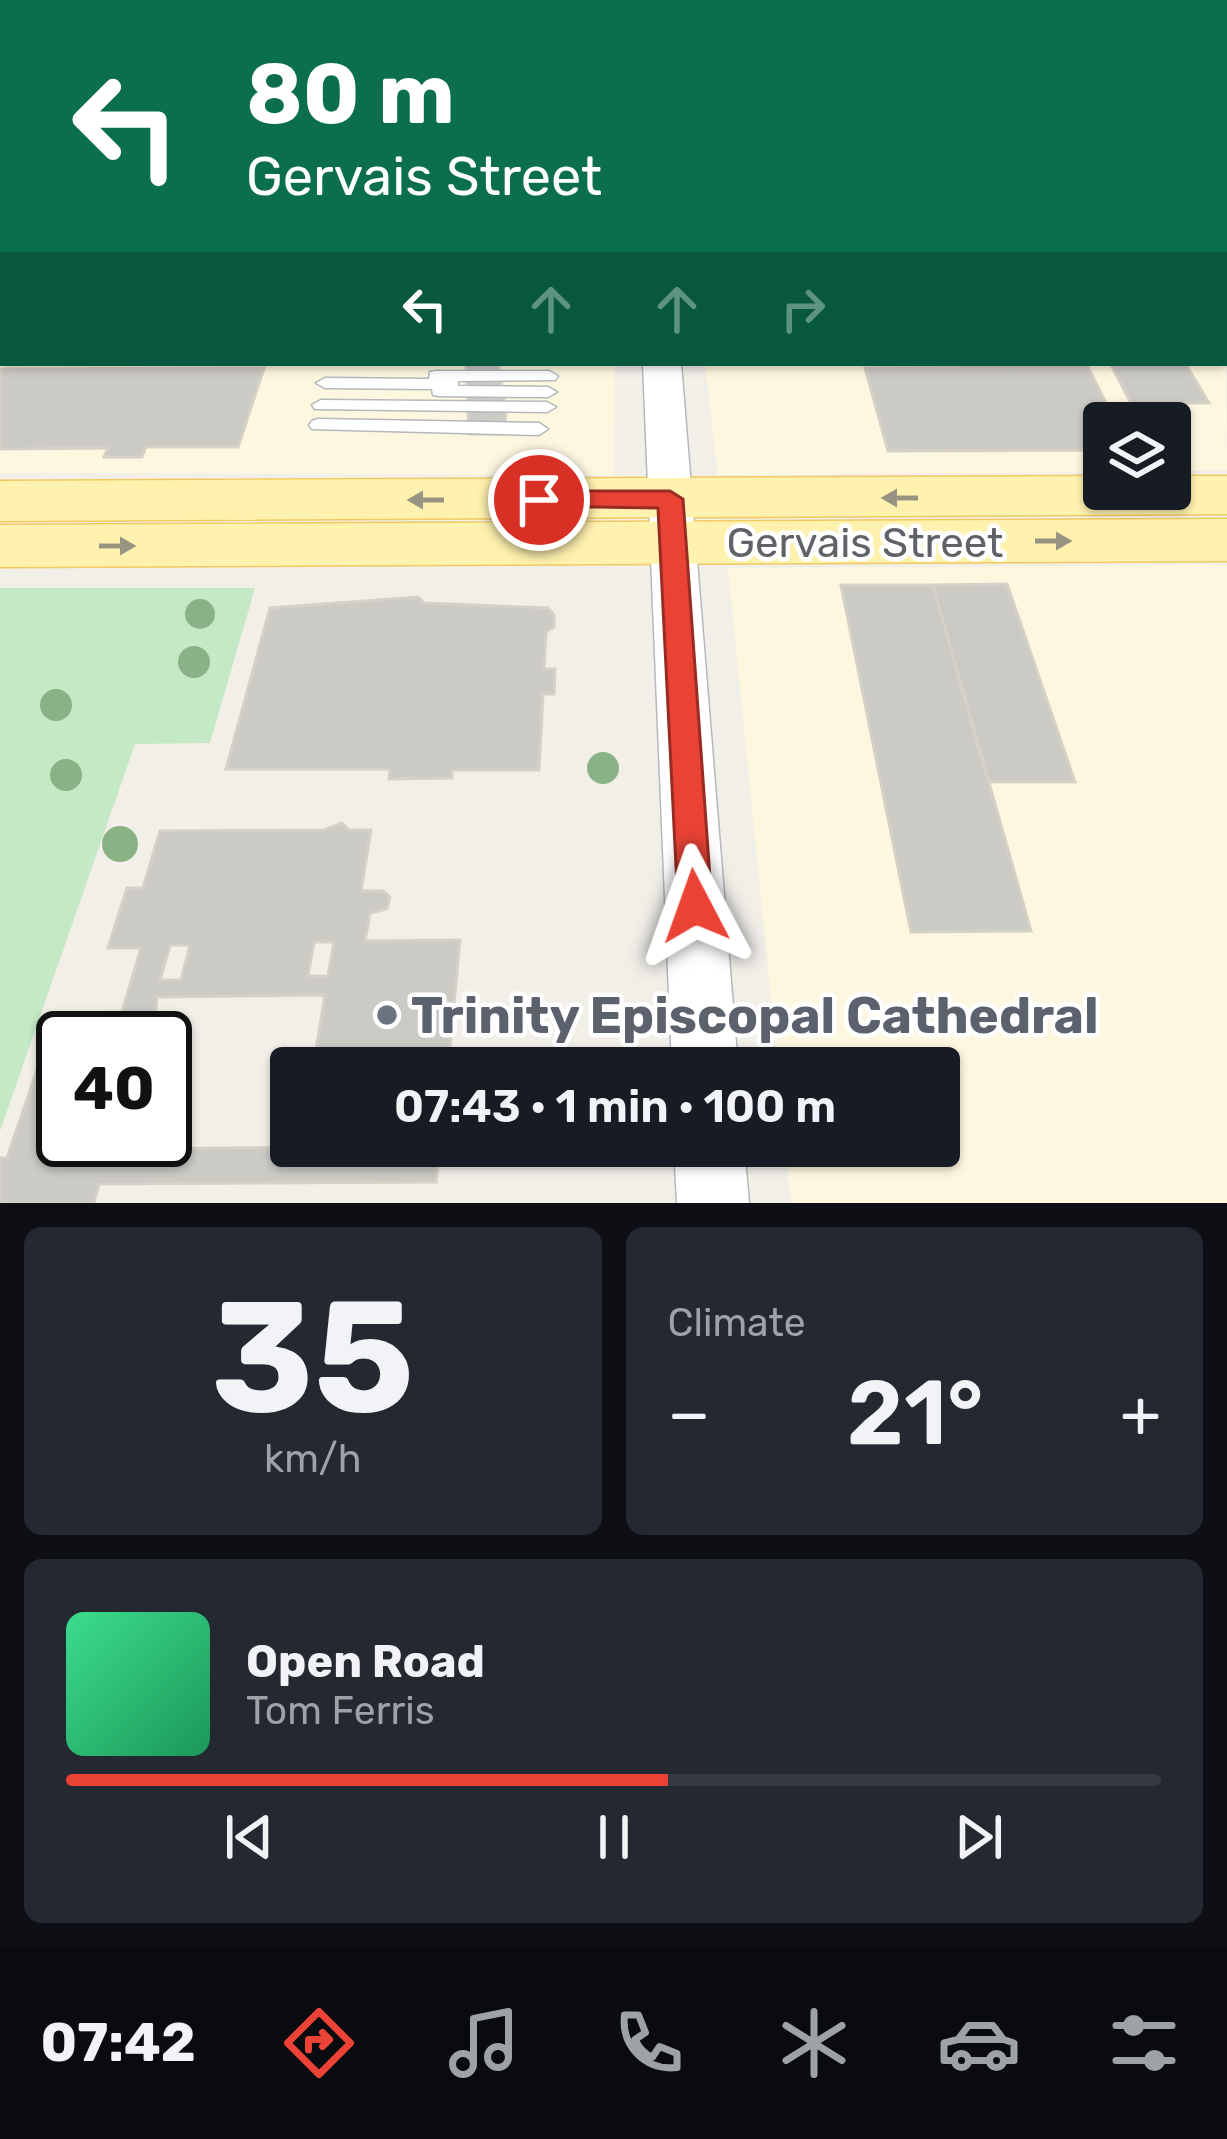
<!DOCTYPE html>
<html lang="en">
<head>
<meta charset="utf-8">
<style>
  :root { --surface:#171b24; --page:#242831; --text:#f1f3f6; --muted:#9ea1a6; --line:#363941; --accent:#ea4335 }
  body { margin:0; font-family:Rubik,sans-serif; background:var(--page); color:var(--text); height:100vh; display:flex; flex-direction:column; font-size:45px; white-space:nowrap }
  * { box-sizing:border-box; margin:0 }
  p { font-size:39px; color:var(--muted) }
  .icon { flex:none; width:66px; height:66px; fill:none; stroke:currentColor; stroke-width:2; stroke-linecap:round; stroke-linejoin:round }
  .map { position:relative; height:1203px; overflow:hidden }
  .sheet { display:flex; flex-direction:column; gap:24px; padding:24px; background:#0d0f14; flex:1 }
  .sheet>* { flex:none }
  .top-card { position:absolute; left:0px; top:0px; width:1227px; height:366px; box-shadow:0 3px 9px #0004; background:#0b6e4f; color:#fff; overflow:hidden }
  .buttons { position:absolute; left:1083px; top:402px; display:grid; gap:24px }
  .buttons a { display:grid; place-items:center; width:108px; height:108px; border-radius:12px; background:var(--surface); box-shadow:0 3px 9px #0004; font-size:60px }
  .speed { position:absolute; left:36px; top:1011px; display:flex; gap:24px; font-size:60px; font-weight:700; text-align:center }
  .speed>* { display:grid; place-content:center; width:156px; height:156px; border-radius:50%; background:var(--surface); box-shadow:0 3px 9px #0004; line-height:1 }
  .speed .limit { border:6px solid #111; border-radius:18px; background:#fff; color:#111 }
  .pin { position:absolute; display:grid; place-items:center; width:102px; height:102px; color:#fff; margin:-51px; border:6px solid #fff; border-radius:50%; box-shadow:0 3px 12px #0007 }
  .me { position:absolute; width:132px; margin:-66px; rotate:356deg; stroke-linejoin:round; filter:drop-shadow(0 0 9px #0008) }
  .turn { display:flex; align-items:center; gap:42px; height:252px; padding:0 48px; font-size:54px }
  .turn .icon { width:156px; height:156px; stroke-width:2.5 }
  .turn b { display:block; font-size:84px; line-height:102px }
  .lanes { display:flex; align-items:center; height:114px; padding:0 48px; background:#0003; justify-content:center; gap:60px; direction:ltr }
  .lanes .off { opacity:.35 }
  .big { font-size:90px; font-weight:600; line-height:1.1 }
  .sheet .widget { flex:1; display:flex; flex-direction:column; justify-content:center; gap:18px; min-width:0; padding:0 42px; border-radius:18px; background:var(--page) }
  .sheet .dial { align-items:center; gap:0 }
  .dial b { font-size:156px; line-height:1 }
  .song { display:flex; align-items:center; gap:36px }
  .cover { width:144px; height:144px; border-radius:18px; background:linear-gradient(135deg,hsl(150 70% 55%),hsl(150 70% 35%)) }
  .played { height:12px; border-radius:6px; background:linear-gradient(90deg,var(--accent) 55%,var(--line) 55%) }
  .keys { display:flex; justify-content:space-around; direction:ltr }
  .heat { display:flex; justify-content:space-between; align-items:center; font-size:66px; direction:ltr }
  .sheet .tiles { flex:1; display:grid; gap:24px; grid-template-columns:1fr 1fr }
  .widget:last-child { grid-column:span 2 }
  .trip { position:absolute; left:270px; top:1047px; width:690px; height:120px; border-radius:12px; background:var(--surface); box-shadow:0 3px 9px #0004; font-weight:600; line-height:120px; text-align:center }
  .menu { display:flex; height:192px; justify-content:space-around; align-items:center; background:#090b0e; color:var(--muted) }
  .menu .icon { width:84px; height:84px }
  .menu .selected { color:var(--accent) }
  .menu b { font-size:54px; color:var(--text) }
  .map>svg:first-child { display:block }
  .commercial { fill:#fef7e0 }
  .green { fill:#c5e8c5 }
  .building { fill:#cccac5; stroke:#d6d1c6; stroke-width:3; fill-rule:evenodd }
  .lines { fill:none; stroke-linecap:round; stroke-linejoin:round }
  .service-casing { stroke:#b5b8bc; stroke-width:3 }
  .tertiary-casing { stroke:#b5b8bc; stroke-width:3 }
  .primary-casing { stroke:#f2c960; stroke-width:3 }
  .service { fill:#fff; fill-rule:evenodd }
  .tertiary { fill:#fff; fill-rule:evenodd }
  .primary { fill:#fff2af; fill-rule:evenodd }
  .tree { fill:#89b387 }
  .oneway { fill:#979581 }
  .route { fill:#ea4335; stroke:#982c22; stroke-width:3 }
  .worship-dot { fill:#6b7280; stroke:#fff; stroke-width:4.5 }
  .labels { text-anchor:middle; stroke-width:9; stroke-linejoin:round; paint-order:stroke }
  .street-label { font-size:42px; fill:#5f6368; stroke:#fff }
  .near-worship-label { font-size:51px; font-weight:bold; fill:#5b616d; stroke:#fff; text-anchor:start }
</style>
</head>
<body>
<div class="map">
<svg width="1227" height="1203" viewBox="0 0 1227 1203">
  <rect width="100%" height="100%" fill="#f1efe8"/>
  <path class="commercial" d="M1224 167 1227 471H1170V423H1104V472L718 475 705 363H1224Z
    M3 271V363H615L614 475 0 473Z
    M1227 565V1203H791L785 1146H939V1068H778L728 568Z"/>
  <path class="green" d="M0 588H255L210 743 135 744 0 1131Z"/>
  <path class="building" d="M820 0 821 3 698 0Z
    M1110 363H1185L1209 403H1131Z
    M466 364H498L506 410 504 434H469Z
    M1088 367 1116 423H1104V450L888 451 865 368Z
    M264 368 238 447H146L142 457H104L108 448 0 449V369Z
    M1007 584 1075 782H988L933 585Z
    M841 585H933L1031 931 911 932Z
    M418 597 424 603 548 608 554 615V627L546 632 544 669H555L554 694H543L539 770H452V778L389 779 390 769H226L270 608Z
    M342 823 349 830H371L361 891H383L390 897 387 909 370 913 365 941 460 940 448 1068H313L325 995 157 997 154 1029 144 1038H63V1140H114L112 1149 439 1146 436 1182 99 1184 94 1203H0V1158H7L54 1020 64 1013 122 1012 141 948H108L127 888H143L160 831 324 830ZM314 942H334L328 976H308ZM170 945H190L181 980H160Z"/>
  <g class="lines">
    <defs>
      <path id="service" d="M426 0H645V1L430 3Z
        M0 243H3V251H0Z
        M436 371H549L558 376 555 380 458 381V386L548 387 557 392 548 397 439 396 433 395 432 389 325 388 316 383 325 378 429 379 430 372Z
        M321 400 547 402 556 407 547 412 315 409 312 405Z
        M318 419 539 423 548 429 539 435 312 429 309 425 312 421Z"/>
      <path id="tertiary" d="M628 0H652L653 3H629Z
        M1224 109H1227V127H1224Z
        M0 111H3V129H0Z
        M3 190V213L0 214V191Z
        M643 363H681L738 1068H672Z
        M674 1146H744L749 1203H677Z"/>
      <path id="primary" d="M1127 0H1160L1162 3H1129Z
        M1224 78 1227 79V103L1224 102Z
        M1224 140 1227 141V168L1224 167Z
        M1104 476V489H1170V476H1227V514L0 521V481Z
        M1227 519V561L0 567V525Z"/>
    </defs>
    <use href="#service" class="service-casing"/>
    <use href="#tertiary" class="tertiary-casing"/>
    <use href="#primary" class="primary-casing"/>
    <use href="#service" class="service"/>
    <use href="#tertiary" class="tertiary"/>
    <use href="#primary" class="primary"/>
  </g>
  <g class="tree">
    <circle cx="200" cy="614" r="15"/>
    <circle cx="194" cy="662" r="16"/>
    <circle cx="56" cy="705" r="16"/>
    <circle cx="603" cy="768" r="16"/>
    <circle cx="66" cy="775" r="16"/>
    <circle cx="120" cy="844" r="18"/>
  </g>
  <defs><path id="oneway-solid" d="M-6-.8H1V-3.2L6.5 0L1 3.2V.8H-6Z" transform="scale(3)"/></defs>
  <g class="oneway">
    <use href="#oneway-solid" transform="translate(900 498) rotate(180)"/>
    <use href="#oneway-solid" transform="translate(426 500) rotate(180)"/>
    <use href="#oneway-solid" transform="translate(1053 541)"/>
    <use href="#oneway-solid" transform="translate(117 546)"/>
  </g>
  <path class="route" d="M539 491H670L683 499 712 906 707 917 695 922 683 917 678 906 658 508 530 506 526 500Z"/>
  <circle class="worship-dot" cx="387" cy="1015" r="12"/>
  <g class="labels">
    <g class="street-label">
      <text x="865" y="557">Gervais Street</text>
    </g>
    <g class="near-worship-label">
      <text x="411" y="1033">Trinity Episcopal Cathedral</text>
    </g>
  </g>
</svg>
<div class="buttons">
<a><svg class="icon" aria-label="layers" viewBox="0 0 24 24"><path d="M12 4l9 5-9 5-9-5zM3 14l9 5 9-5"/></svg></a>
</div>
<div class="speed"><div class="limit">40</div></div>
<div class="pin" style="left:539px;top:500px;background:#d93025"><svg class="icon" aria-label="arrive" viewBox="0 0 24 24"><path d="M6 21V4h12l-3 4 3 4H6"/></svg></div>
<svg class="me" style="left:695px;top:906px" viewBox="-20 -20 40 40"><path d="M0-17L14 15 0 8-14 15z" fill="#ea4335" stroke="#fff" stroke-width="4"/></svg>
<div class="trip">07:43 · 1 min · 100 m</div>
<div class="top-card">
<div class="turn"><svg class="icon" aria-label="left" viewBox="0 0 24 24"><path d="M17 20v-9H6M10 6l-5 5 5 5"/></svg><div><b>80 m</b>Gervais Street</div></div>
<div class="lanes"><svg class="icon" aria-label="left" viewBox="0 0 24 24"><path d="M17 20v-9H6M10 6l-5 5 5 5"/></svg><svg class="icon off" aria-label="ahead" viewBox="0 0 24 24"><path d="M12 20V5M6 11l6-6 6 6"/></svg><svg class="icon off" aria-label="ahead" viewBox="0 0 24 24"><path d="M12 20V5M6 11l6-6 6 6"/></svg><svg class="icon off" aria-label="right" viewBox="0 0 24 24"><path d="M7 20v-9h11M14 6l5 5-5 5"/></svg></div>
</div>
</div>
<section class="sheet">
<div class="tiles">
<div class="widget dial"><b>35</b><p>km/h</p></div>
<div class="widget"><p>Climate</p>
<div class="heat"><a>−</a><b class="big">21°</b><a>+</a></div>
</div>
<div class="widget">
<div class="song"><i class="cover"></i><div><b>Open Road</b><p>Tom Ferris</p></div></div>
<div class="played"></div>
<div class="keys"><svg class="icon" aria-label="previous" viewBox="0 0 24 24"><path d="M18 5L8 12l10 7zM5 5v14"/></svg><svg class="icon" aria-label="pause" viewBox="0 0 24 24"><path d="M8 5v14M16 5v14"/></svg><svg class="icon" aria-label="next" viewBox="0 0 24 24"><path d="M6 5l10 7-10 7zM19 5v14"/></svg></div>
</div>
</div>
</section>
<nav class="menu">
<b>07:42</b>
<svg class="icon selected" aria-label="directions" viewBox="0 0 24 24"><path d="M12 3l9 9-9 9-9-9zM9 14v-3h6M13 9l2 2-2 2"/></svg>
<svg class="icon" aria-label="music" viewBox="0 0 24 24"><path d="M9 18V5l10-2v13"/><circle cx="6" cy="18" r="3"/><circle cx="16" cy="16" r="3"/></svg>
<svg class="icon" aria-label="phone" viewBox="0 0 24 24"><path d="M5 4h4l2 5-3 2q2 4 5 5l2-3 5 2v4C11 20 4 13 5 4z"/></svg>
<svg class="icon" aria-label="climate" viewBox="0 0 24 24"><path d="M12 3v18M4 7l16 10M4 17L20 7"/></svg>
<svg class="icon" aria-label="car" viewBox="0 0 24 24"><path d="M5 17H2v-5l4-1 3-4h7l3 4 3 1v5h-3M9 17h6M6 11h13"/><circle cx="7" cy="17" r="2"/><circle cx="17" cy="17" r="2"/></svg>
<svg class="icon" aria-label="filters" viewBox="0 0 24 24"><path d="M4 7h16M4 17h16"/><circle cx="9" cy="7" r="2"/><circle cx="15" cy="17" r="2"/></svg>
</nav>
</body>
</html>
